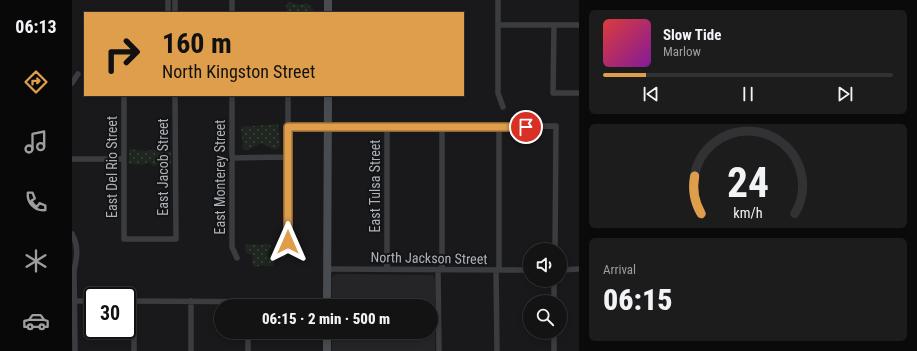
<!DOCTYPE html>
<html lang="en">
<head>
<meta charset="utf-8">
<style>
  :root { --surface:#131314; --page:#1c1c1d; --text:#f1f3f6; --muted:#9d9ea0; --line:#323234; --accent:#df9e4c }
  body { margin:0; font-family:"Roboto Condensed",sans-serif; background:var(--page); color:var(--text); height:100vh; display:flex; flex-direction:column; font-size:15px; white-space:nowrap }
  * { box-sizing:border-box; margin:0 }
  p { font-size:13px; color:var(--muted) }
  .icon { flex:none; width:22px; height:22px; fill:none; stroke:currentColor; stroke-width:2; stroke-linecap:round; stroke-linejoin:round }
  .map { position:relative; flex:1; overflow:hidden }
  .details { display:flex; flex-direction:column; gap:10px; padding:10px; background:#0a0a0b; width:338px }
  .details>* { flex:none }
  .guide { position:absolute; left:12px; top:12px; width:380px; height:84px; border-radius:0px; box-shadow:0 2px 6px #0003,0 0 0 1px var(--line); background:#df9e4c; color:#111; overflow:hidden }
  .fabs { position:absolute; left:451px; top:243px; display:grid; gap:8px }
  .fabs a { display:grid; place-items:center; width:44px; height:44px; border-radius:50%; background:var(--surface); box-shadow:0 2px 6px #0003,0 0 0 1px var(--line); font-size:20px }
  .speed { position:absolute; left:12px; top:287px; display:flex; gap:8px; font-size:20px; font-weight:700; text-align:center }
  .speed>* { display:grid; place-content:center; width:52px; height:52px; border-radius:50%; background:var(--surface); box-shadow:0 2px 6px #0003,0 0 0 1px var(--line); line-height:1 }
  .speed .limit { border:2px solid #111; border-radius:6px; background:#fff; color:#111 }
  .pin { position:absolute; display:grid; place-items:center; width:34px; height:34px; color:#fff; margin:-17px; border:2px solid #fff; border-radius:50%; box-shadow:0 1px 4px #0007 }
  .me { position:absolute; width:44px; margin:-22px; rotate:0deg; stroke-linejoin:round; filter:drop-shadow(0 0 3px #0008) }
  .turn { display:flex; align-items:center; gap:14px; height:84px; padding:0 12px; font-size:18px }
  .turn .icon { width:52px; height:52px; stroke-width:2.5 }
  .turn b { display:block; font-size:28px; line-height:34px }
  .big { font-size:30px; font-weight:800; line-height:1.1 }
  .details .widget { flex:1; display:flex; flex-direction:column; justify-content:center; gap:6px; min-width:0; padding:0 14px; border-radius:6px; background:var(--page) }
  .details .dial { align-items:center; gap:0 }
  .dial svg { height:104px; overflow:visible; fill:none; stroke:var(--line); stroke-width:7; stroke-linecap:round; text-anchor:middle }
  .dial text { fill:var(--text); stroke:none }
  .song { display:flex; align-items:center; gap:12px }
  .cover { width:48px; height:48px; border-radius:6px; background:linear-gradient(135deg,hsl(0 70% 55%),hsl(290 70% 35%)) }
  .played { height:4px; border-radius:2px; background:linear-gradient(90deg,var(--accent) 15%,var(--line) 15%) }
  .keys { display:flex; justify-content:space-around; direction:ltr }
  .trip { position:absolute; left:142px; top:299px; width:224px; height:40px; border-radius:20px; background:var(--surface); box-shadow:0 2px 6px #0003,0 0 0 1px var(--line); font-weight:800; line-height:40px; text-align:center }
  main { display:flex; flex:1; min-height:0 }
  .menu { display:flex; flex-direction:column; width:72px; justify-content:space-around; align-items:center; background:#080808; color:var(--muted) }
  .menu .icon { width:28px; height:28px }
  .menu .active { color:var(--accent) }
  .menu b { font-size:18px; color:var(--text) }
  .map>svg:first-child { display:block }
  .built { fill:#252528 }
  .green { fill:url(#green-dots) }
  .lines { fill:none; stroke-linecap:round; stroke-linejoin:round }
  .street { stroke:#3a3c3f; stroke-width:5.5 }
  .secondary { stroke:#484b4f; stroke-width:8 }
  .route-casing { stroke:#916731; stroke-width:10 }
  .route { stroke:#df9e4c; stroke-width:7 }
  .labels { text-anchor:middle; stroke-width:4; stroke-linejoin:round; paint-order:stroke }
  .street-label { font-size:14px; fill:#adb2b9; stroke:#141416 }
</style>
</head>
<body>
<main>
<nav class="menu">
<b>06:13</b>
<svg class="icon active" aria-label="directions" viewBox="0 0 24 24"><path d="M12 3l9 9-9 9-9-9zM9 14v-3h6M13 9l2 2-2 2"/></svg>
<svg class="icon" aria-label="music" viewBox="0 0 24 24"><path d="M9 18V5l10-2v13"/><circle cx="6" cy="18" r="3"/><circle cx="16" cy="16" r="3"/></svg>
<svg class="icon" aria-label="phone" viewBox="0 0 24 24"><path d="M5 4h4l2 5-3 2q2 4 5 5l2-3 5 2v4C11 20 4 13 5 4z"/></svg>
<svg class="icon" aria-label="climate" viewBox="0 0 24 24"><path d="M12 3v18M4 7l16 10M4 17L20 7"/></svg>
<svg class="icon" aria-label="car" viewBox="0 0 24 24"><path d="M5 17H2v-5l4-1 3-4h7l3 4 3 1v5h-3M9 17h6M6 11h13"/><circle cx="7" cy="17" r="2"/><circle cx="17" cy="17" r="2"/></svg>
</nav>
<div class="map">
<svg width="507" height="351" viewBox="0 0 507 351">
  <defs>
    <pattern id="green-dots" width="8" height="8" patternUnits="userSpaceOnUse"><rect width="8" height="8" fill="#1f251f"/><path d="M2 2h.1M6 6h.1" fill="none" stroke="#3d423d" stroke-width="1.8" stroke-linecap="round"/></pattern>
  </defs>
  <rect width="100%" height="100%" fill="#19191b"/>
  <path class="built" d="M265 274 361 275 363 280V351H260V332H359V306H260V278L261 276Z"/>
  <path class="green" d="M216 2 228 5 235 3 241 9V13H215L214 5Z
    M206 124 208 147 203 150 189 143 176 150 171 149 169 127Z
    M57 149 73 151 86 149 99 152V165L89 163 81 166 77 162 71 165 57 164Z
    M194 243 199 246 195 254 196 257 202 259 203 262 200 267 192 265 183 267 180 264 181 256 179 254H175L173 249 175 244 189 245Z"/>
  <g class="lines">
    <path class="street" d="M160 0V13
      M426 0V93L431 107
      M96 13V0
      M103 13V0
      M426 25H507
      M482 26 481 93H507
      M0 83 6 74
      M52 95V239H104L103 95
      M160 95V247L165 258
      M216 127 484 126 483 250
      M315 127V269
      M160 158 216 157
      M0 159H52
      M0 234C7 246 5 258 2 271L3 351
      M211 254 216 241V95
      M256 269 458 270
      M366 270 367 351
      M370 270V127
      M424 270 425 351
      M427 270V127
      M488 270 507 269
      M482 280V302
      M3 301H21
      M55 301 255 302
      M62 301V351
      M176 332V351
      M482 332V351
      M119 351V301"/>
    <path class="secondary" d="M256 0V13
      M255 306 256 95
      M255 332V351"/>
  </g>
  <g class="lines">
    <defs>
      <path id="route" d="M216 242V127H454"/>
    </defs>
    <use href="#route" class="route-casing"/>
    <use href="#route" class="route"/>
  </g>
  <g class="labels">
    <g class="street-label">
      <text transform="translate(40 167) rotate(-90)" y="5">East Del Rio Street</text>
      <text transform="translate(91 167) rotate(-90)" y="5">East Jacob Street</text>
      <text transform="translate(148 177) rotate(-90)" y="5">East Monterey Street</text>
      <text transform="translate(303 186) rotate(-90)" y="5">East Tulsa Street</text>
      <text transform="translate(357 258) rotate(1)" y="5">North Jackson Street</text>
    </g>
  </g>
</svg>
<div class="fabs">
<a><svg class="icon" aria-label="sound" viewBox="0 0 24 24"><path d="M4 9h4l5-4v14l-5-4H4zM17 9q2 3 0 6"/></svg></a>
<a><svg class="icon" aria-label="search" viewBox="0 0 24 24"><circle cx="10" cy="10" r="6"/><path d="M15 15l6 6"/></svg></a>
</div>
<div class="speed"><div class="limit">30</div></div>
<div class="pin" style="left:454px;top:127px;background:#d93025"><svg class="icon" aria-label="arrive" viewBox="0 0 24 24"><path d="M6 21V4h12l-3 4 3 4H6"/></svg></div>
<svg class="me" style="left:216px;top:242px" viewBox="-20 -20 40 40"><path d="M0-17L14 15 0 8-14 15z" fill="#df9e4c" stroke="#fff" stroke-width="4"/></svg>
<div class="trip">06:15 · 2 min · 500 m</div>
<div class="guide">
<div class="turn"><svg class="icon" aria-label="right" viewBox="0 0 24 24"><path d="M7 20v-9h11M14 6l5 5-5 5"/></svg><div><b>160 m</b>North Kingston Street</div></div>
</div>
</div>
<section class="details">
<div class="widget">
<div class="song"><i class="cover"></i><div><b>Slow Tide</b><p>Marlow</p></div></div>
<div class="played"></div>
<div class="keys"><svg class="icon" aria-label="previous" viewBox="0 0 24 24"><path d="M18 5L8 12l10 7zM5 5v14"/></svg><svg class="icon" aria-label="pause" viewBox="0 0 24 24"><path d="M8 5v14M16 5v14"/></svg><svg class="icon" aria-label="next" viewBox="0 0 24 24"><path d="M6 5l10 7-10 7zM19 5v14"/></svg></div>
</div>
<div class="widget dial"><svg viewBox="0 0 100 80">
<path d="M14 69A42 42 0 1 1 86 69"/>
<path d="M14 69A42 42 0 0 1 9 40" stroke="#df9e4c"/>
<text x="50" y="56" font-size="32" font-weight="700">24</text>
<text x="50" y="72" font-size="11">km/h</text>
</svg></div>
<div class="widget"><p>Arrival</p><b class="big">06:15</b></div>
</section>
</main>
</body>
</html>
